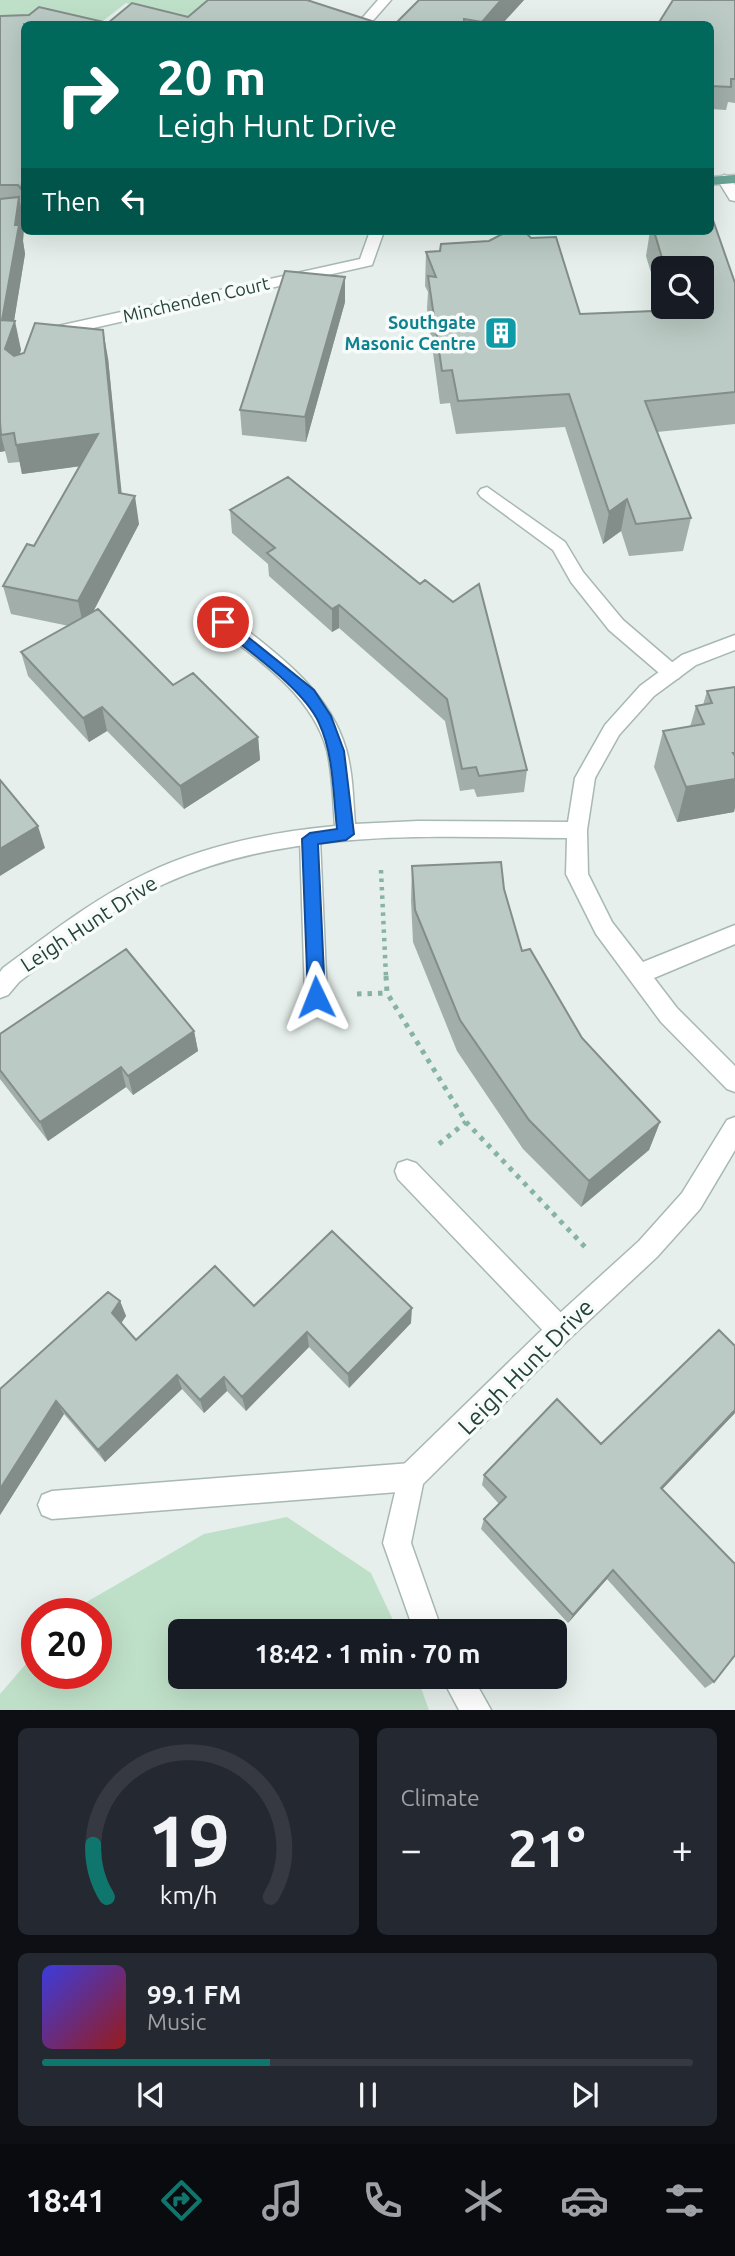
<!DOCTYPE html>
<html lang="en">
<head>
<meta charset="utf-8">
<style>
  :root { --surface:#171b24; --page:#242831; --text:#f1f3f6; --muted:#9ea1a6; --line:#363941; --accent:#0f766e }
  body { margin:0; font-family:Ubuntu,sans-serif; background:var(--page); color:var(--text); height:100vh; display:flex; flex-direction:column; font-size:26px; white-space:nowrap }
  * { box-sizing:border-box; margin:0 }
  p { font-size:23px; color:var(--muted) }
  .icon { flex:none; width:38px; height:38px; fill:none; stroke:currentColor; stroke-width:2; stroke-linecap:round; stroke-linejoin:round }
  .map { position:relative; height:1710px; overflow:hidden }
  .panel { display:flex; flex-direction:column; gap:18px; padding:18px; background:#0d0f14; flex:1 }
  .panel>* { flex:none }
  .guide { position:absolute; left:21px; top:21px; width:693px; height:214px; border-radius:10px; box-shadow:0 7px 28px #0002; background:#00695c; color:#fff; overflow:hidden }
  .tools { position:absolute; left:651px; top:256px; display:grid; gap:14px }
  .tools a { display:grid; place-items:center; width:63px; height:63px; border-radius:10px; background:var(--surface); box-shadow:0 7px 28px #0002; font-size:35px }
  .speed { position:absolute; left:21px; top:1598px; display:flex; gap:14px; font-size:35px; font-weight:700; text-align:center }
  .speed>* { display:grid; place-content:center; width:91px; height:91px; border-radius:50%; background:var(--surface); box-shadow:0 7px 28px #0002; line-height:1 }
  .speed .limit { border:10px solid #d22; background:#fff; color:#111 }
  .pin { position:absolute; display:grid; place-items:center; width:60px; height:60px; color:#fff; margin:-30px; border:4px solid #fff; border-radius:50%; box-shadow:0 2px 7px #0007 }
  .me { position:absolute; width:77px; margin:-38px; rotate:358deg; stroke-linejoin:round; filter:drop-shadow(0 0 5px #0008) }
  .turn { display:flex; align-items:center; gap:24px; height:147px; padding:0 21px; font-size:32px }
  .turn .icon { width:91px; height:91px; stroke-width:2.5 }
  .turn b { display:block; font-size:49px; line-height:60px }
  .then { display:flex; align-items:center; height:66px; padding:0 21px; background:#0003; gap:14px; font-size:26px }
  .big { font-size:52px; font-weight:600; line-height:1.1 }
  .panel .card { flex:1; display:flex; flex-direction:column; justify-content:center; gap:10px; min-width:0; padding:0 24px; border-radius:10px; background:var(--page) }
  .panel .dial { align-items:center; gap:0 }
  .dial svg { height:182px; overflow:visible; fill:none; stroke:var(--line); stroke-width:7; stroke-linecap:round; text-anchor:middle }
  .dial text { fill:var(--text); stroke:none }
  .song { display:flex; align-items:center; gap:21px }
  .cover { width:84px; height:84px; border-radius:10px; background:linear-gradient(135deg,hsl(240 70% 55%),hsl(0 70% 35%)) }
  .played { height:7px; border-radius:4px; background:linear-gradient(90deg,var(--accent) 35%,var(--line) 35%) }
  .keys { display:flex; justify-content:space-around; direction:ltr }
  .heat { display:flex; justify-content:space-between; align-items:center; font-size:38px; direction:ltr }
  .panel .tiles { flex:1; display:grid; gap:18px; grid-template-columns:1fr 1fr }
  .card:last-child { grid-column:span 2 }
  .trip { position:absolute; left:168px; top:1619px; width:399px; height:70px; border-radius:10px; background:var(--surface); box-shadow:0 7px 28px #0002; font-weight:600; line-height:70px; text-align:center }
  .dock { display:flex; height:112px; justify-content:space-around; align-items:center; background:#090b0e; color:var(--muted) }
  .dock .icon { width:49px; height:49px }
  .dock .active { color:var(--accent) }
  .dock b { font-size:32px; color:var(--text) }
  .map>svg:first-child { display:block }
  .green { fill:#bfe0c8 }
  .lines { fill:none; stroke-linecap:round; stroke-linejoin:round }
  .lane-casing { stroke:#a8b8b2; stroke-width:3 }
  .street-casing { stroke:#a8b8b2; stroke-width:3 }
  .primary-casing { stroke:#c2cac8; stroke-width:3 }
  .path-far1 { stroke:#86b3a5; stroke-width:4.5; stroke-dasharray:3.5 5; stroke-linecap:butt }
  .path { stroke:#86b3a5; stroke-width:5; stroke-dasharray:4.5 6; stroke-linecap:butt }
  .lane { fill:#fff; fill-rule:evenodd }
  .street { fill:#fff; fill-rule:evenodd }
  .primary { fill:#6aa596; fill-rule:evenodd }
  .wall { fill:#a1aea9; fill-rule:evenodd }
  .shaded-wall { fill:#838d89 }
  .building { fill:#bbcac4; stroke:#838d89; stroke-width:2 }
  .route { fill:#1a73e8; stroke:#114b97; stroke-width:2 }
  .labels { text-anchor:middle; stroke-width:7; stroke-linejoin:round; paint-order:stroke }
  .far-street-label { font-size:18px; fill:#24423a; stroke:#f7fbf9 }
  .far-culture-label { font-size:18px; font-weight:bold; fill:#0d838f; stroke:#f7fbf9; text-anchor:end }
  .street-label { font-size:21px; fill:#24423a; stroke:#f7fbf9 }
  .near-street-label { font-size:24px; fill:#24423a; stroke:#f7fbf9 }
</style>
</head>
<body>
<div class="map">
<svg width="735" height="1710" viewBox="0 0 735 1710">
  <rect width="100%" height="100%" fill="#e6efeb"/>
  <path class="green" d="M0 0H256L193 24 126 3 99 24 32 18 0 36Z
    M287 1517 371 1573 398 1631H180V1676L417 1677 429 1710H0V1694L37 1651V1673H96V1614L68 1613 71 1611 204 1534Z"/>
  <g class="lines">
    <defs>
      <path id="lane" d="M487 487 565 542 583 572 623 620 679 668 682 673 679 678 672 680 665 678 609 630 571 582 553 550 481 497 478 493 481 489Z
        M310 831 317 833 320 839 327 997 324 1004 316 1007 308 1004 305 997 300 839 303 833Z
        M407 1160 416 1163 569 1321 573 1330 569 1339 560 1343 551 1339 398 1179 395 1171 398 1163Z
        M411 1463 421 1467 425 1477 421 1487 411 1491 52 1519 42 1515 38 1505 42 1495 52 1491Z"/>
      <path id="street" d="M378 0H391L370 24H357Z
        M724 175 729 176 735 185V201L730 200 717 179Z
        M370 231H384L372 265 49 338 41 333 49 328 360 259Z
        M223 615 230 617C276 653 329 690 346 749 353 773 353 799 355 824L418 821 568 822 575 778 605 725 640 686 682 655 735 635V650L696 665 654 696 619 735 595 778 587 830 588 874 612 922 643 962 735 925V944L654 978 677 1008 735 1066V1092L727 1089 661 1022 596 934 566 874 567 838C433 837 288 827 164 884 111 909 65 947 19 982L8 995 0 998V972L3 968C49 934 95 898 147 873 206 845 271 832 335 826 333 801 333 775 327 750 312 695 259 660 216 627L214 622 216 617Z
        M735 1117V1150L700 1209 657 1257 569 1339 423 1484 411 1543 442 1631H414L383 1543 401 1467 551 1321 639 1241 682 1193 727 1120Z
        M441 1676H472L491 1710H459Z"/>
      <path id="primary" d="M735 175V183L710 185V177Z
        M24 216V224L0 225V217Z"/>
    </defs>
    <use href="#lane" class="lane-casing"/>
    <use href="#street" class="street-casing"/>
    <use href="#primary" class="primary-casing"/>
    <path class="path-far1" d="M381 870 386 977"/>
    <path class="path" d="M386 976 387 993 466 1122 587 1249
      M357 994 387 993
      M439 1144 466 1122"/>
    <use href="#lane" class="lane"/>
    <use href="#street" class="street"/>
    <use href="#primary" class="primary"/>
  </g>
  <path class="wall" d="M208 0H311L310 1 381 24H24V214L23 213 24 230 23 241 25 254 14 321 21 350 19 354 108 358 121 493 139 524 93 612 173 685 258 737 260 760 184 809 107 731 89 742 28 676 21 652 69 626 11 614 3 586 34 546 80 466 22 474 20 462 8 463 5 451 0 452V16L108 23 188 17Z
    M419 0H524L502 24H395Z
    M735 0V103L728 102 726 110 710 109V24Z
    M650 231H710L735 283V424L657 432 691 518 683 551 629 556 621 531 603 544 565 427 456 434 450 403 440 404 427 309 428 292 425 286 426 252 580 314 662 310 646 256ZM663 268H702V306H663Z
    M345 302 306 442 242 435 240 410Z
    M288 477 527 770 524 792 477 797 474 789 460 791 445 721 339 628 332 632 269 576 268 564 232 533 230 510Z
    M735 687V807L734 812 677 822 654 767 663 731 690 727 696 706 703 705 707 691Z
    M412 866 504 889 522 951 582 1038 660 1122 649 1150 581 1207 523 1149 457 1051 413 942 411 900Z
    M194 1031 198 1051 133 1095 126 1087 48 1141 0 1079V1034Z
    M120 1301 126 1316 121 1323 136 1340 254 1306 411 1323 349 1388 309 1347 246 1411 227 1391 204 1413 182 1389 105 1462 64 1414 0 1515V1389Z
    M735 1413 662 1489 714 1682 705 1688 607 1579 568 1623 481 1529 484 1519 499 1504 482 1485 484 1475 601 1444Z"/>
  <path class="shaded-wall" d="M501 0H524L502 24H482V22Z
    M24 169V207L21 189Z
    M19 197 24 222 23 241 25 254 13 327 15 321 21 350 12 378 5 349 2 320 15 225Z
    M345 277V302L306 442 305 417Z
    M103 330 108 358 124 516 135 496 139 524 84 629 78 601 119 493Z
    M0 422 1 435 5 451 0 452Z
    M98 434 104 463 22 474 16 445Z
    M627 499 621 531 603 544 609 512Z
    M339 605V628L332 632V609Z
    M102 707 107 731 89 742 83 718Z
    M258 737 260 760 184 809 180 786Z
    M735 779V807L734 812 677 822 686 787Z
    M38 826 45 848 0 876V849Z
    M194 1031 198 1051 133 1095 128 1076Z
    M121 1067 126 1087 48 1141 40 1122Z
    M660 1122 649 1150 581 1207 589 1181Z
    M120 1301 126 1316 118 1328 112 1313Z
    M412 1308 411 1323 349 1388 348 1374Z
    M307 1332 309 1347 246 1411 242 1397Z
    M177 1375 182 1389 105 1462 98 1450Z
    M224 1377 227 1391 204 1413 200 1400Z
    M56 1401 64 1414 0 1515V1489Z
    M735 1410V1413L654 1498 661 1488Z
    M613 1570 607 1579 568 1623 573 1615Z"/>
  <path class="building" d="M208 0H307L381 24H24V169L21 189 18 185H0V16L29 15 39 7 108 23 132 3 188 17Z
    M419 0H501L482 22 464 19V24H395Z
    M673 0H735V79H731V87L710 86V24H658Z
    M19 197 15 225H19L2 320 15 321 5 349 14 356 24 353 35 323 103 330 119 493 135 496 78 601 3 586 27 544 34 546 98 434 16 445 14 433 1 435 0 422V199Z
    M713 220 735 283V392L645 401 691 518 636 524 627 499 609 512 569 394 458 401 452 370 442 371 428 276 436 277 426 252 440 251 441 244 489 241 508 231H524L531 238 556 237 580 314 678 310 677 306H702V268H665L654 231H710V221Z
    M285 271 345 277 305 417 240 410Z
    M288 477 420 584 425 580 453 602 479 584 527 770 479 776 476 767 462 769 447 699 339 605 332 609 267 553 275 548 230 510Z
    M98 609 173 685 193 673 258 737 180 786 102 707 83 718 21 652Z
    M735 687V753H733L735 756V779L686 787 663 731 704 724 696 706 712 703 707 691Z
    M0 780 38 826 0 849Z
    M501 862 504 889 522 951 530 949 582 1038 660 1122 589 1181 529 1120 460 1020 415 910 412 866Z
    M126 949 194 1031 128 1076 121 1067 40 1122 0 1070V1034Z
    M332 1231 412 1308 348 1374 307 1332 242 1397 224 1377 200 1400 177 1375 98 1450 56 1401 0 1489V1389L108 1292 120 1301 112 1313 136 1340 215 1266 254 1306Z
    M719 1330 735 1346V1410L661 1488 735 1564V1655L714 1682 613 1570 573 1615 484 1519 506 1497 484 1475 557 1399 601 1444Z"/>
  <path class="route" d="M223 617 314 690 331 716 344 751 354 834 346 840 318 844 325 997 322 1002 316 1004 310 1002 308 997 302 839 310 833 337 829C333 794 334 755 319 723 304 689 247 650 218 626L216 622Z"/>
  <defs>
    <symbol id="building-square" viewBox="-11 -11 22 22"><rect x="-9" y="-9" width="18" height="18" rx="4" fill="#0f9aa8" stroke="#f7fbf9"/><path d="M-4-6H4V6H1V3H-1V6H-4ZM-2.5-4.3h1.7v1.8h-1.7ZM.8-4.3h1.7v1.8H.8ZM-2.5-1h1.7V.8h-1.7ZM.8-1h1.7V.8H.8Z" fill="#fff"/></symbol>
  </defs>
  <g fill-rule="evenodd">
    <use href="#building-square" x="482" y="314" width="38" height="38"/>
  </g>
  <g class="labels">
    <g class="far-street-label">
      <text transform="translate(196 300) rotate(-13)" y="6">Minchenden Court</text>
    </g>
    <g class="far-culture-label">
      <text x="476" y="329">Southgate<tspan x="476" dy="21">Masonic Centre</tspan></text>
    </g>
    <g class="street-label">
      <text transform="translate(89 924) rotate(-33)" y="7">Leigh Hunt Drive</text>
    </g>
    <g class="near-street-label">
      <text transform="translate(526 1367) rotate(-45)" y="8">Leigh Hunt Drive</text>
    </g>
  </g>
</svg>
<div class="tools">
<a><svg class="icon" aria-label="search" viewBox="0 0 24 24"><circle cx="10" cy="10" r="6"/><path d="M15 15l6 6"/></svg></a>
</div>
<div class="speed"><div class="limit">20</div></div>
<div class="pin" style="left:223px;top:622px;background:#d93025"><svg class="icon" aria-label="arrive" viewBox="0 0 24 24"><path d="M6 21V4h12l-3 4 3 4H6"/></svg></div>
<svg class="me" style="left:316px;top:997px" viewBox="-20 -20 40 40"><path d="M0-17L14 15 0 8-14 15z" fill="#1a73e8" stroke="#fff" stroke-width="4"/></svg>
<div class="trip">18:42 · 1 min · 70 m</div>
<div class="guide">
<div class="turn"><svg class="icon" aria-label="right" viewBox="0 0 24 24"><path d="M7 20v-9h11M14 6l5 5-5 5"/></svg><div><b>20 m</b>Leigh Hunt Drive</div></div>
<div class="then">Then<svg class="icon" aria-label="left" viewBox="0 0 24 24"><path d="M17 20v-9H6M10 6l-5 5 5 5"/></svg></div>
</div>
</div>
<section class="panel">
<div class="tiles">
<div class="card dial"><svg viewBox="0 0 100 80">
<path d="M14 69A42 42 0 1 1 86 69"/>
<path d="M14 69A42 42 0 0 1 8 46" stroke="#0f766e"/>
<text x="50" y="56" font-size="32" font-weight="700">19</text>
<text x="50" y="72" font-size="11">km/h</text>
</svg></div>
<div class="card"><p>Climate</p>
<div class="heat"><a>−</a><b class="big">21°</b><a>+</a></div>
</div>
<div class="card">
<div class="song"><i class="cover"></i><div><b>99.1 FM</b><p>Music</p></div></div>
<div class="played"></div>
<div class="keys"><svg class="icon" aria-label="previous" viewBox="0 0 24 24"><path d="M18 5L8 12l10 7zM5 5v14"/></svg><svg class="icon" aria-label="pause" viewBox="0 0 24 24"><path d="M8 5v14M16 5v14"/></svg><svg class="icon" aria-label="next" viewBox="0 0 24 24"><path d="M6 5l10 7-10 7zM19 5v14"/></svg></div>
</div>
</div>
</section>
<nav class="dock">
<b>18:41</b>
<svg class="icon active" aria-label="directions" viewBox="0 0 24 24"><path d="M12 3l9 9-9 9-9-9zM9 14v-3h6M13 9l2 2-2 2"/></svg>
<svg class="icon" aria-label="music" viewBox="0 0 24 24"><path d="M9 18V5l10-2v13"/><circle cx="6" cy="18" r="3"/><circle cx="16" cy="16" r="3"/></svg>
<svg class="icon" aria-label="phone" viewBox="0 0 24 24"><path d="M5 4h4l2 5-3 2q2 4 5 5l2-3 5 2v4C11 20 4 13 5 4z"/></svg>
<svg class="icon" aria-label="climate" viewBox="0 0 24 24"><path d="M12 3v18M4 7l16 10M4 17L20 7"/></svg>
<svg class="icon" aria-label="car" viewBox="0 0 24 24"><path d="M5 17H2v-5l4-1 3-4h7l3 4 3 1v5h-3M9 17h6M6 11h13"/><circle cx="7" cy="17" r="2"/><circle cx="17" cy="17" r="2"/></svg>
<svg class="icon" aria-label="filters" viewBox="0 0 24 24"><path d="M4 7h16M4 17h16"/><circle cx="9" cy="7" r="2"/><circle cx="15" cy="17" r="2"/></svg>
</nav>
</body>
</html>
